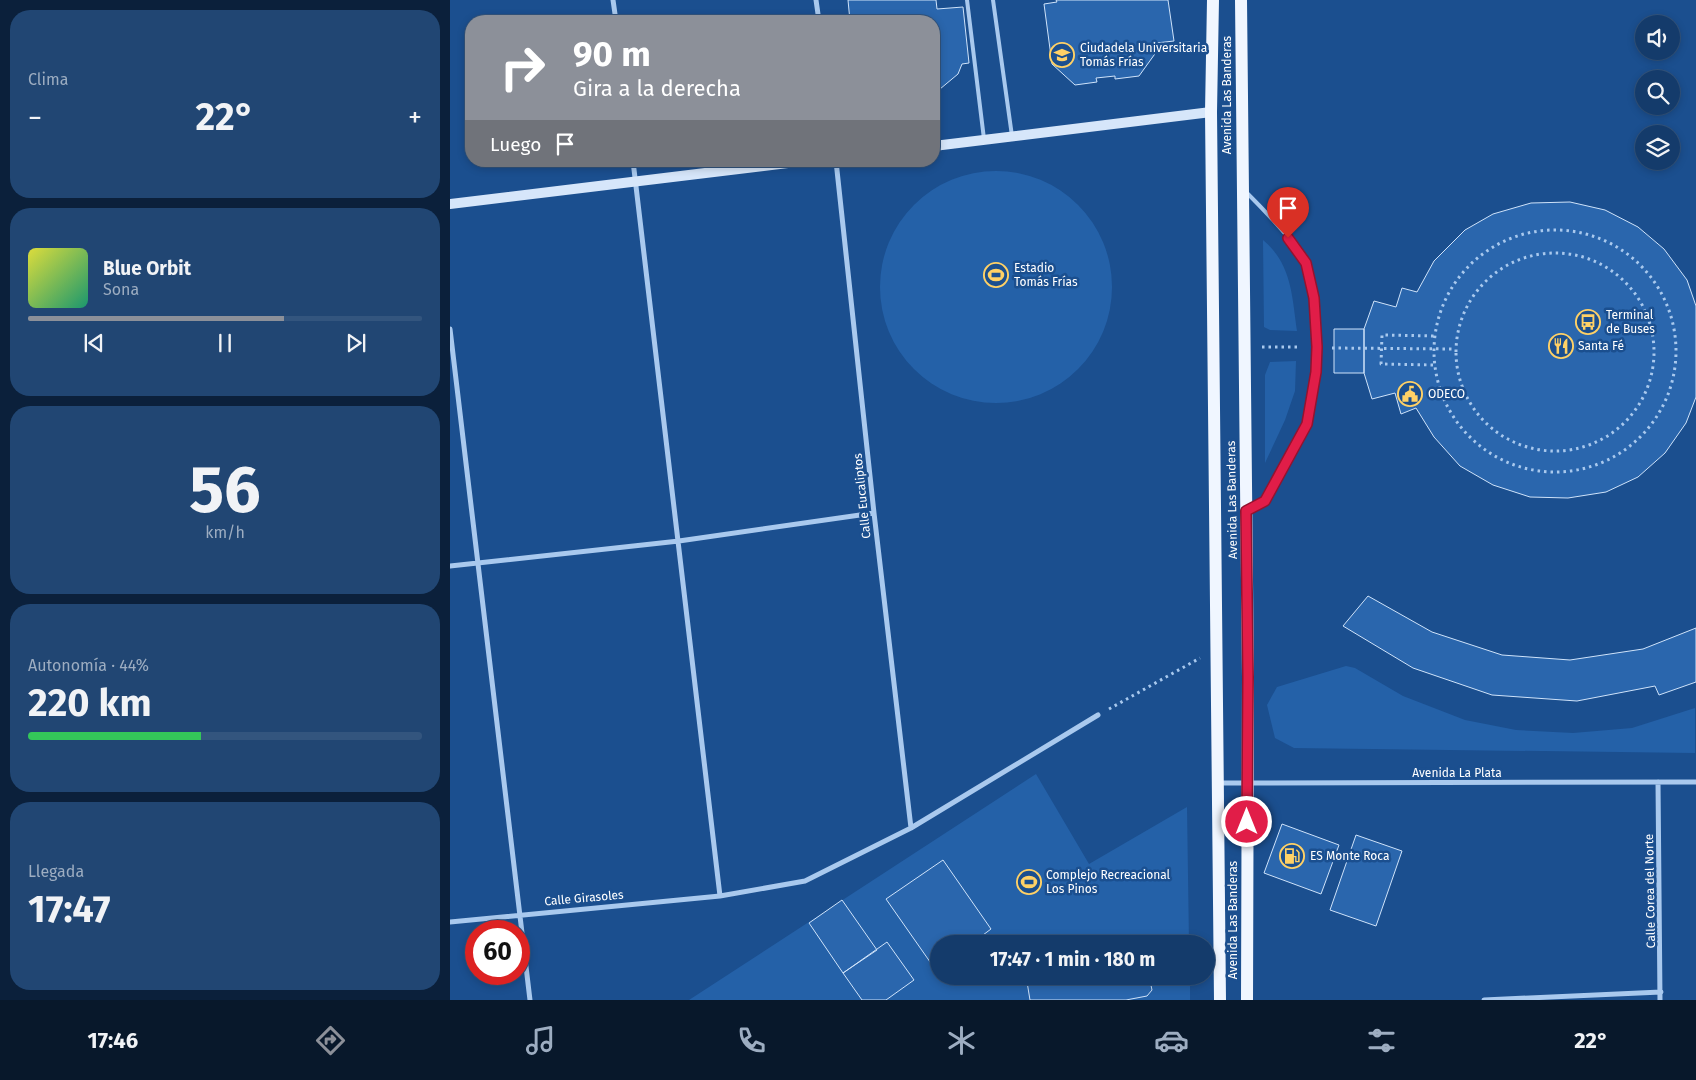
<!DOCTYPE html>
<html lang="es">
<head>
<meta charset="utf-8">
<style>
  :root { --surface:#143b6b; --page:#214673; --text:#f1f3f6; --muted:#9dadc1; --line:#33557e; --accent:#8c9099 }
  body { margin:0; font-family:"Fira Sans",sans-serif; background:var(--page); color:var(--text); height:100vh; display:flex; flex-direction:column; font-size:19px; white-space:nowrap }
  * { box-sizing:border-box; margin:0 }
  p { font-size:16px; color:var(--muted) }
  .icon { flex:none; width:28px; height:28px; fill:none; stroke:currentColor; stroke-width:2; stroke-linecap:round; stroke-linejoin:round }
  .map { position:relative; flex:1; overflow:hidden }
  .drawer { display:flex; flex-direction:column; gap:10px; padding:10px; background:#0b203b; width:450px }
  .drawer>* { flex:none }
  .guide { position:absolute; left:15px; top:15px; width:475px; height:152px; border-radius:20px; box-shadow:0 2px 8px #0003,0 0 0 1px var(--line); background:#8c9099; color:#fff; overflow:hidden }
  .controls { position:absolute; left:1185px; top:15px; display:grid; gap:10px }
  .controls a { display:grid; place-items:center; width:45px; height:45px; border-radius:50%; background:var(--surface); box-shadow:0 2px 8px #0003,0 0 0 1px var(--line); font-size:25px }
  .speed { position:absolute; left:15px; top:920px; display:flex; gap:10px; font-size:25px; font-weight:700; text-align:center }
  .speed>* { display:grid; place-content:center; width:65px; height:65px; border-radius:50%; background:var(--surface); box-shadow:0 2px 8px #0003,0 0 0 1px var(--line); line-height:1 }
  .speed .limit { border:8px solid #d22; background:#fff; color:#111 }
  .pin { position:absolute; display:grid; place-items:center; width:42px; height:42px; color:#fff; margin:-51px -21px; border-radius:50% 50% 50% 0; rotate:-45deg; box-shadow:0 0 5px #0007 }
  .pin .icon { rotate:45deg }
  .me { position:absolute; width:55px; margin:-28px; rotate:0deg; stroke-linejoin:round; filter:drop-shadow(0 0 4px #0008) }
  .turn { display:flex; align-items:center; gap:18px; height:105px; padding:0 25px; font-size:22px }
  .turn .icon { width:65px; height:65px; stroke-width:2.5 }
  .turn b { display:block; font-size:35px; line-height:42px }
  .then { display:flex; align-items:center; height:48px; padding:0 25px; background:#0003; gap:10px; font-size:19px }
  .big { font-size:38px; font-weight:700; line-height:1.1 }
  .drawer .card { flex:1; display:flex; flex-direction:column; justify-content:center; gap:8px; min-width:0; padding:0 18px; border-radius:20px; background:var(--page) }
  .drawer .dial { align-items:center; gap:0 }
  .dial b { font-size:65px; line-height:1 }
  .song { display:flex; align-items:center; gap:15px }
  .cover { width:60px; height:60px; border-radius:8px; background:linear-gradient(135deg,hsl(60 70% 55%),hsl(160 70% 35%)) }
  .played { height:5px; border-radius:2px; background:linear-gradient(90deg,var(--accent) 65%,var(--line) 65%) }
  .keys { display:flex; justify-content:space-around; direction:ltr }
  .heat { display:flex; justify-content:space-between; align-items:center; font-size:28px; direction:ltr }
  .charge { height:8px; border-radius:4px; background:linear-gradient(90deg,#34c759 44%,var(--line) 0) }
  .trip { position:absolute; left:480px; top:935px; width:285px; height:50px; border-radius:25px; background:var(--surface); box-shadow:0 2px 8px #0003,0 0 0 1px var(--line); font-weight:700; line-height:50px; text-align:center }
  .tab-bar { display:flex; height:80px; justify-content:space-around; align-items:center; background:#08182b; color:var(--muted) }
  .tab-bar .icon { width:35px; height:35px }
  .tab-bar .selected { color:var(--accent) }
  .tab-bar b { font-size:22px; color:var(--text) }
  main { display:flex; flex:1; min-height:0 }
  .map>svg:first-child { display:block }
  .green { fill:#2461a8 }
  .building { fill:#2a66ad; stroke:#cfe3fa }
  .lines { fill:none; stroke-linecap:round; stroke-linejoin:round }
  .path { stroke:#a9c9ee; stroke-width:3; stroke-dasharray:2.5 4; stroke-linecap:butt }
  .lane { stroke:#a9c9ee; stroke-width:4 }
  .street { stroke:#a9c9ee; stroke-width:5 }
  .secondary { stroke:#d6e6fa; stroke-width:10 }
  .primary { stroke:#f0f6ff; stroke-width:12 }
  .route-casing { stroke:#92132f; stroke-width:12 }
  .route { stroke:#e11d48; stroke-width:9 }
  .labels { text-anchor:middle; stroke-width:5; stroke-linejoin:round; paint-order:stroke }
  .poi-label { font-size:12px; fill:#fff; stroke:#1b4f8f; text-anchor:start }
  .street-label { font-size:12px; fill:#fff; stroke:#1b4f8f }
</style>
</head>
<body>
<main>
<section class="drawer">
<div class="card"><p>Clima</p>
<div class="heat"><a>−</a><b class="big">22°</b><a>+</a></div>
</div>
<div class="card">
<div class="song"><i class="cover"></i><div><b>Blue Orbit</b><p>Sona</p></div></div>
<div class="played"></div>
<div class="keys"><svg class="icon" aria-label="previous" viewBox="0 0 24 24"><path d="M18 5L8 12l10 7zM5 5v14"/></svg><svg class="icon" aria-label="pause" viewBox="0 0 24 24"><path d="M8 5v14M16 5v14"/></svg><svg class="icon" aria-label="next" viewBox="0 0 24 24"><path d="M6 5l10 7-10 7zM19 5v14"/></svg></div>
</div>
<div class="card dial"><b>56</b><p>km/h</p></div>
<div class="card"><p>Autonomía · 44%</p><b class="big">220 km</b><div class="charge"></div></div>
<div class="card"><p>Llegada</p><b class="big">17:47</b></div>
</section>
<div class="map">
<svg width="1246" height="1000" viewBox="0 0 1246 1000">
  <rect width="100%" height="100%" fill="#1b4f8f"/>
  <path class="green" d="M430 287a116 116 0 1 1 232 0a116 116 0 1 1-232 0Z
    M813 240C842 264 842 297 847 331L820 330 814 327Z
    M846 361 845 391 835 420 815 463V375L820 362Z
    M896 666 905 668 953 696 1015 720 1066 730 1123 733 1182 728 1245 708V753L844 748 825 738 817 705 827 687Z
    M586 774 639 864 737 807 739 944H489V976H740V1000H239Z"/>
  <path class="building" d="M398 0H486L487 9 513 7 519 63 512 64 508 74 484 94V21H400Z
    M606 0H718L724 41 706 43 707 51 689 76 665 79V76L646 78 647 82 625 85 602 64 594 4 607 2Z
    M1120 202 1155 210 1188 227 1214 249 1237 280 1246 306V397L1236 423 1215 453 1188 477 1156 492 1118 498 1080 497 1043 485 1010 466 984 437 966 408 951 414 945 393 922 399 914 373V329L924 301 946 307 952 288 967 292 984 261 1015 230 1043 214 1081 203Z
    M884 329H914V373H884Z
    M918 596 982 632 1052 655 1120 660 1193 649 1246 628V682L1209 695 1205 686 1127 701 1042 695 963 668 893 626Z
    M832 824 889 845 871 894 814 873Z
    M906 835 952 851 926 926 880 910Z
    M493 860 541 929 521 944H489V966L485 969 436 899Z
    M392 900 427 950 393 973 359 923Z
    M437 942 464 980 436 1000H412L393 973Z
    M576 976H699L702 990 697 996 676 1000H580Z"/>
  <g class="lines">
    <path class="path" d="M984 351a121 121 0 1 1 242 0a121 121 0 1 1-242 0Z
      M1006 352a99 99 0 1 1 198 0a99 99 0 1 1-198 0Z
      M812 347H848
      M882 348 1005 349
      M983 365 931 364 932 335 984 336
      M659 709 750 658"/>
    <path class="lane" d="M517 0 534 139
      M543 0 562 136
      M796 192C811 207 850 246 856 265 872 313 871 374 857 422 853 437 841 452 834 466 823 486 821 498 800 509"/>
    <path class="street" d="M163 0 166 21
      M366 0 369 21
      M183 161 270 896
      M386 161 424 513 461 828
      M0 329 80 1000
      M0 566 229 541 424 513
      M1208 782 1210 1000
      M769 783 1246 782
      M0 922 270 896 355 881 461 828 648 715
      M1034 1000 1211 992"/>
    <path class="secondary" d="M484 146 761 112
      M0 204 354 161"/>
    <path class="primary" d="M763 0 761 112 770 1000
      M791 0 798 677 797 1000"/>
  </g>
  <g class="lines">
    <defs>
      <path id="route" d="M797 822 798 677 796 511 815 501 857 424 866 372 867 347 864 298 856 263 838 238"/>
    </defs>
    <use href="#route" class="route-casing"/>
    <use href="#route" class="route"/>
  </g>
  <defs>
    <symbol id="university-ring" viewBox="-11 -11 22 22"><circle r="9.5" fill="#1b4f8f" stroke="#ffd166" stroke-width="1.5"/><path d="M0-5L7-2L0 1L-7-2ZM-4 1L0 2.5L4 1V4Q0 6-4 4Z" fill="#ffd166"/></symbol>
    <symbol id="stadium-ring" viewBox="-11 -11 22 22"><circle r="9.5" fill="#1b4f8f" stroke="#ffd166" stroke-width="1.5"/><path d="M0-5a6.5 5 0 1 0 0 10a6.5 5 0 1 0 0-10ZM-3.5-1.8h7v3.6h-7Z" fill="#ffd166"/></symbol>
    <symbol id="bus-ring" viewBox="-11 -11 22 22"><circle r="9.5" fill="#1b4f8f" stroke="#ffd166" stroke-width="1.5"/><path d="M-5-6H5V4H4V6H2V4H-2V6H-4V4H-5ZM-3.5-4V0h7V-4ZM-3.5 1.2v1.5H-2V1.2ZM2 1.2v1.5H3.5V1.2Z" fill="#ffd166"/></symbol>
    <symbol id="restaurant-ring" viewBox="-11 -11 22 22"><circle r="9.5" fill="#1b4f8f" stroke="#ffd166" stroke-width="1.5"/><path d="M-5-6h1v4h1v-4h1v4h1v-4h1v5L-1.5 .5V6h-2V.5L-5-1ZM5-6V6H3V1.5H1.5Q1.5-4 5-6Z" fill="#ffd166"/></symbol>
    <symbol id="civic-ring" viewBox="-11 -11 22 22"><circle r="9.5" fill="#1b4f8f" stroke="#ffd166" stroke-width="1.5"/><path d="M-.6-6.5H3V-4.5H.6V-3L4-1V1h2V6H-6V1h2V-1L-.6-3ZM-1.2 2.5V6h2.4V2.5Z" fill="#ffd166"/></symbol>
    <symbol id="fuel-ring" viewBox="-11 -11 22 22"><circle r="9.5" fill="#1b4f8f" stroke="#ffd166" stroke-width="1.5"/><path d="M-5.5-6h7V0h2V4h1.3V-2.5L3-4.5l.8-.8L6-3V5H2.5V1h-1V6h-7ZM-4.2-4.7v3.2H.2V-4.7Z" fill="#ffd166"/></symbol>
  </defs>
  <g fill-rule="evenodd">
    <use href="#university-ring" x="598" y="41" width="28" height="28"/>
    <use href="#stadium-ring" x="532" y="261" width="28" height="28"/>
    <use href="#bus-ring" x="1124" y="308" width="28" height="28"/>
    <use href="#restaurant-ring" x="1097" y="332" width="28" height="28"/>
    <use href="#civic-ring" x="946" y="380" width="28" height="28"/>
    <use href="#fuel-ring" x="828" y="842" width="28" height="28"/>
    <use href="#stadium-ring" x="565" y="868" width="28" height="28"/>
  </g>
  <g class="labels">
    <g class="poi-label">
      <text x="630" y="52">Ciudadela Universitaria<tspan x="630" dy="14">Tomás Frías</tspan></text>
      <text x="564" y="272">Estadio<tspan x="564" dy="14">Tomás Frías</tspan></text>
      <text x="1156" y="319">Terminal<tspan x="1156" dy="14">de Buses</tspan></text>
      <text x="1128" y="350">Santa Fé</text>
      <text x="978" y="398">ODECO</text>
      <text x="860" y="860">ES Monte Roca</text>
      <text x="596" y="879">Complejo Recreacional<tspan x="596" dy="14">Los Pinos</tspan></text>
    </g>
    <g class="street-label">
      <text transform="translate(777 95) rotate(-90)" y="4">Avenida Las Banderas</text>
      <text transform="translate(412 496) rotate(-96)" y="4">Calle Eucaliptos</text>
      <text transform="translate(782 500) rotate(-91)" y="4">Avenida Las Banderas</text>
      <text x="1007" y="777">Avenida La Plata</text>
      <text transform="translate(1200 891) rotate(-91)" y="4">Calle Corea del Norte</text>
      <text transform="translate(134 898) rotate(-5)" y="4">Calle Girasoles</text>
      <text transform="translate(783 920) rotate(-90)" y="4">Avenida Las Banderas</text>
    </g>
  </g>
</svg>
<div class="controls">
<a><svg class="icon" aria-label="sound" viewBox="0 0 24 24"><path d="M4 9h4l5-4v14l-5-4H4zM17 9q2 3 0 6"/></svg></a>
<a><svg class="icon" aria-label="search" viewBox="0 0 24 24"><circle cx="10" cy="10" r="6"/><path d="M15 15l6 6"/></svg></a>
<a><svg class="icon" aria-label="layers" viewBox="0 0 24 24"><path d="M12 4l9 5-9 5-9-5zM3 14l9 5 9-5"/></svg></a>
</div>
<div class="speed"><div class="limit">60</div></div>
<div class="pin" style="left:838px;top:238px;background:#d93025"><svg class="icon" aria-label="arrive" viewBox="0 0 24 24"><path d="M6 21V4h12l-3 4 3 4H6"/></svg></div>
<svg class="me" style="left:797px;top:822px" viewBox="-20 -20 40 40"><circle r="17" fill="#e11d48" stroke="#fff" stroke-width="3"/><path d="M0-11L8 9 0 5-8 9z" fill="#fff"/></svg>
<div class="trip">17:47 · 1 min · 180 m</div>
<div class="guide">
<div class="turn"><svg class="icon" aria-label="right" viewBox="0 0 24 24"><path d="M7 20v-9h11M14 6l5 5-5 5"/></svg><div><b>90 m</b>Gira a la derecha</div></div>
<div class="then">Luego<svg class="icon" aria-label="arrive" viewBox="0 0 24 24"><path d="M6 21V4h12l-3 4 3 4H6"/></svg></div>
</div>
</div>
</main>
<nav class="tab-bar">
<b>17:46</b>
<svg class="icon selected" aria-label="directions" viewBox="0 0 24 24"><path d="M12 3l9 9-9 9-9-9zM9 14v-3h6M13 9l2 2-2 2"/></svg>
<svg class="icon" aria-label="music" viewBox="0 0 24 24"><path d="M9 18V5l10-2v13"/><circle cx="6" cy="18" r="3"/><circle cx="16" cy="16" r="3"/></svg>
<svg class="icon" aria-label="phone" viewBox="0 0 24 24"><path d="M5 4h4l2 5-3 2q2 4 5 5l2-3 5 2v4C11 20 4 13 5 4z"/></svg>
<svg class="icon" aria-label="climate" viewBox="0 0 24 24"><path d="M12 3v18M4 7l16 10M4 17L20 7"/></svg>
<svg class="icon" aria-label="car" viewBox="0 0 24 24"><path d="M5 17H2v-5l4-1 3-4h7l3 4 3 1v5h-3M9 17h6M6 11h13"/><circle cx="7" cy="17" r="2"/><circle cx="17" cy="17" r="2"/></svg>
<svg class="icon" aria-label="filters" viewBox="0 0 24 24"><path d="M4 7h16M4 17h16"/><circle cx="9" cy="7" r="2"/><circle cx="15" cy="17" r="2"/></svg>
<b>22°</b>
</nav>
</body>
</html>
